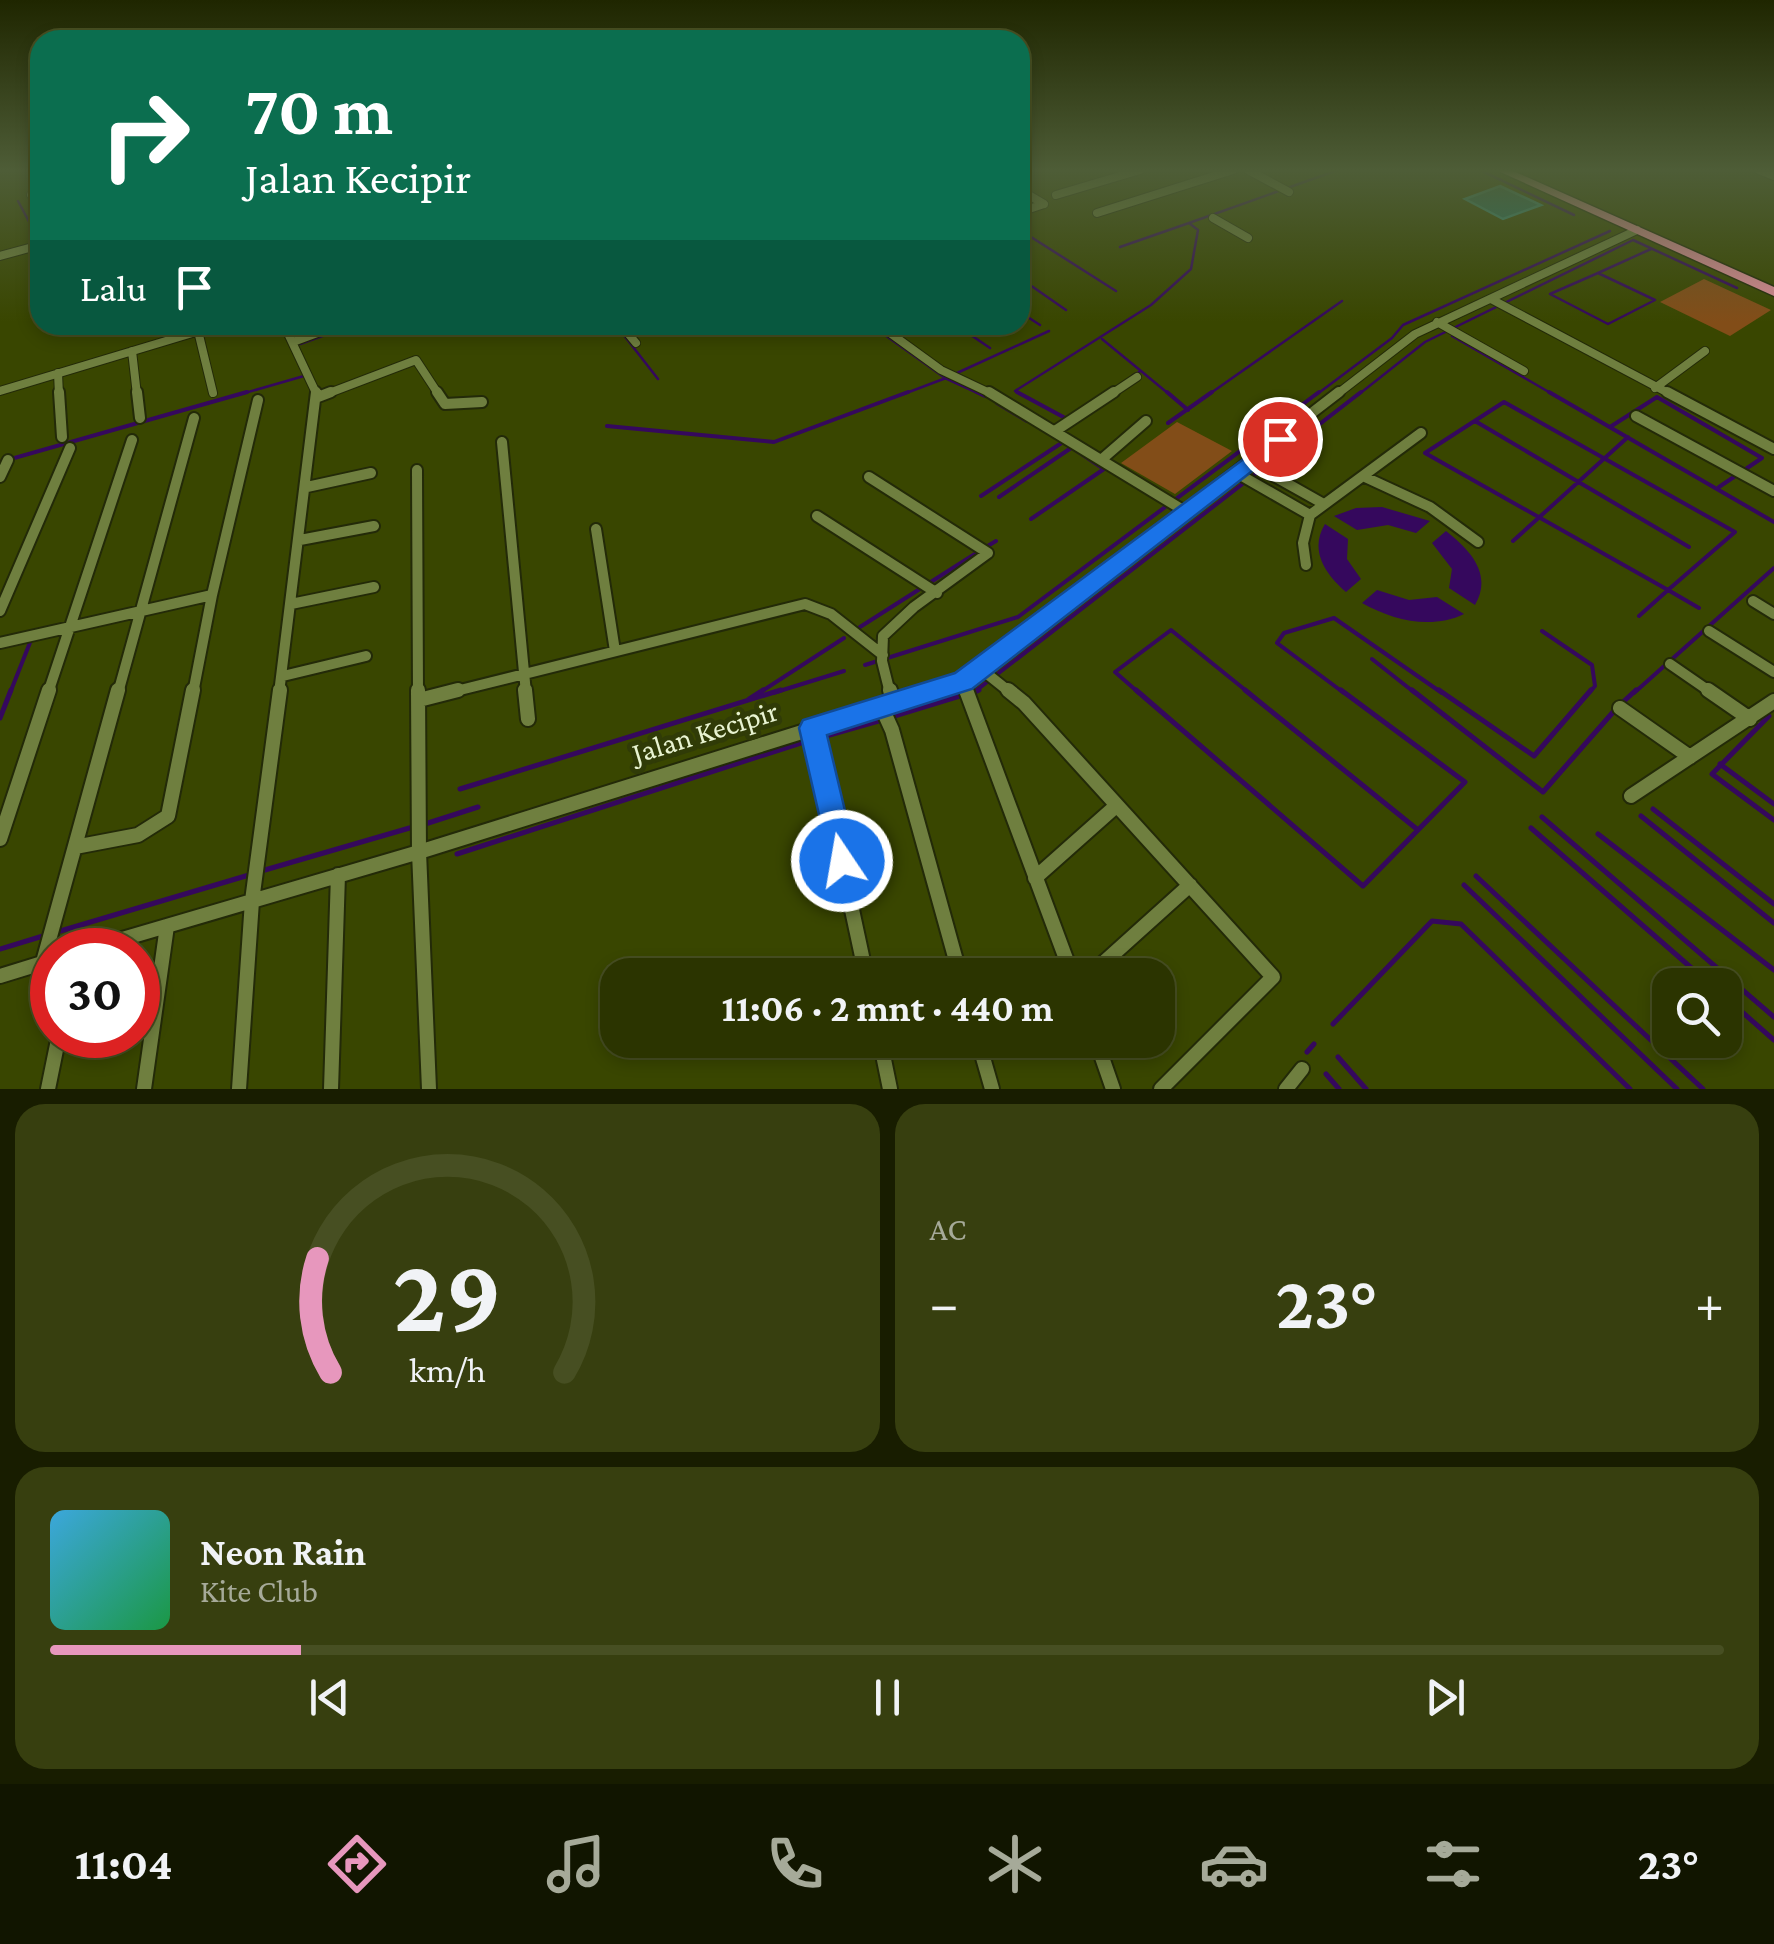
<!DOCTYPE html>
<html lang="id">
<head>
<meta charset="utf-8">
<style>
  :root { --surface:#2b3400; --page:#373f0f; --text:#f1f3f6; --muted:#a6aa99; --line:#474f22; --accent:#e797bd }
  body { margin:0; font-family:"Crimson Pro",serif; background:var(--page); color:var(--text); height:100vh; display:flex; flex-direction:column; font-size:38px; white-space:nowrap }
  * { box-sizing:border-box; margin:0 }
  p { font-size:32px; color:var(--muted) }
  .icon { flex:none; width:55px; height:55px; fill:none; stroke:currentColor; stroke-width:2; stroke-linecap:round; stroke-linejoin:round }
  .map { position:relative; height:1089px; overflow:hidden }
  .details { display:flex; flex-direction:column; gap:15px; padding:15px; background:#181d00; flex:1 }
  .details>* { flex:none }
  .top-card { position:absolute; left:30px; top:30px; width:1000px; height:305px; border-radius:30px; box-shadow:0 5px 15px #0003,0 0 0 2px var(--line); background:#0b6e4f; color:#fff; overflow:hidden }
  .tools { position:absolute; left:1652px; top:968px; display:grid; gap:20px }
  .tools a { display:grid; place-items:center; width:90px; height:90px; border-radius:20px; background:var(--surface); box-shadow:0 5px 15px #0003,0 0 0 2px var(--line); font-size:50px }
  .speed { position:absolute; left:30px; top:928px; display:flex; gap:20px; font-size:50px; font-weight:700; text-align:center }
  .speed>* { display:grid; place-content:center; width:130px; height:130px; border-radius:50%; background:var(--surface); box-shadow:0 5px 15px #0003,0 0 0 2px var(--line); line-height:1 }
  .speed .limit { border:15px solid #d22; background:#fff; color:#111 }
  .pin { position:absolute; display:grid; place-items:center; width:85px; height:85px; color:#fff; margin:-42px; border:5px solid #fff; border-radius:50%; box-shadow:0 2px 10px #0007 }
  .me { position:absolute; width:110px; margin:-55px; rotate:348deg; stroke-linejoin:round; filter:drop-shadow(0 0 8px #0008) }
  .turn { display:flex; align-items:center; gap:35px; height:210px; padding:0 50px; font-size:45px }
  .turn .icon { width:130px; height:130px; stroke-width:2.5 }
  .turn b { display:block; font-size:70px; line-height:85px }
  .then { display:flex; align-items:center; height:95px; padding:0 50px; background:#0003; gap:20px; font-size:38px }
  .big { font-size:75px; font-weight:700; line-height:1.1 }
  .details .widget { flex:1; display:flex; flex-direction:column; justify-content:center; gap:15px; min-width:0; padding:0 35px; border-radius:30px; background:var(--page) }
  .details .dial { align-items:center; gap:0 }
  .dial svg { height:260px; overflow:visible; fill:none; stroke:var(--line); stroke-width:7; stroke-linecap:round; text-anchor:middle }
  .dial text { fill:var(--text); stroke:none }
  .song { display:flex; align-items:center; gap:30px }
  .cover { width:120px; height:120px; border-radius:15px; background:linear-gradient(135deg,hsl(200 70% 55%),hsl(140 70% 35%)) }
  .played { height:10px; border-radius:5px; background:linear-gradient(90deg,var(--accent) 15%,var(--line) 15%) }
  .keys { display:flex; justify-content:space-around; direction:ltr }
  .heat { display:flex; justify-content:space-between; align-items:center; font-size:55px; direction:ltr }
  .details .tiles { flex:1; display:grid; gap:15px; grid-template-columns:1fr 1fr }
  .widget:last-child { grid-column:span 2 }
  .trip { position:absolute; left:600px; top:958px; width:575px; height:100px; border-radius:30px; background:var(--surface); box-shadow:0 5px 15px #0003,0 0 0 2px var(--line); font-weight:700; line-height:100px; text-align:center }
  .tabs { display:flex; height:160px; justify-content:space-around; align-items:center; background:#111500; color:var(--muted) }
  .tabs .icon { width:70px; height:70px }
  .tabs .selected { color:var(--accent) }
  .tabs b { font-size:45px; color:var(--text) }
  .map>svg:first-child { display:block }
  .green { fill:#824d18 }
  .water { fill:#35085d }
  .lines { fill:none; stroke-linecap:round; stroke-linejoin:round }
  .stream-far2 { stroke:#35085d; stroke-width:2.5 }
  .stream-far1 { stroke:#35085d; stroke-width:4 }
  .stream { stroke:#35085d; stroke-width:5 }
  .building { fill:#237669; stroke:#359486; stroke-width:2.5 }
  .minor-far2-casing { stroke:#232a08; stroke-width:10 }
  .minor-far1-casing { stroke:#232a08; stroke-width:14 }
  .minor-casing { stroke:#232a08; stroke-width:18 }
  .trunk-casing { stroke:#232a08; stroke-width:3 }
  .minor-far2 { stroke:#6f7f3f; stroke-width:8 }
  .minor-far1 { stroke:#6f7f3f; stroke-width:10 }
  .minor { stroke:#6f7f3f; stroke-width:14 }
  .trunk { fill:#dc8c98; fill-rule:evenodd }
  .route { fill:#1a73e8; stroke:#114b97; stroke-width:2.5 }
  .labels { text-anchor:middle; stroke-width:10; stroke-linejoin:round; paint-order:stroke }
  .street-label { font-size:30px; fill:#e8f3d1; stroke:#303b07 }
</style>
</head>
<body>
<div class="map">
<svg width="1774" height="1089" viewBox="0 0 1774 1089">
  <rect width="100%" height="100%" fill="#394600"/>
  <path class="green" d="M1704 279 1771 310 1730 336 1660 302Z
    M1177 422 1232 451 1175 494 1121 463Z"/>
  <path class="water" d="M1382 507 1430 521 1416 533 1388 525 1357 530 1334 516 1356 508Z
    M1325 524 1348 539 1347 559 1361 579 1346 592C1325 574 1309 550 1325 524Z
    M1446 531C1470 550 1493 574 1475 605L1449 588 1452 569 1432 543Z
    M1377 590 1409 600 1437 597 1464 614C1431 630 1392 620 1362 603Z"/>
  <g class="lines">
    <path class="stream-far2" d="M1480 170 1574 215
      M18 201 40 242
      M1020 207 1032 203
      M1020 230 1116 291
      M1120 247 1189 223
      M1598 273 1655 300 1608 324 1550 294Z
      M1598 273 1651 249
      M1020 278 1066 310
      M1020 312 1040 325
      M289 325 300 344 353 325
      M616 325 658 379
      M871 325 945 378 982 395
      M956 325 990 348
      M1452 336 1554 395
      M1102 339 1141 371
      M957 373 1049 331
      M1133 375 1141 371 1170 395
      M238 395 304 376
      M901 395 946 378
      M1022 395 1015 391 1151 305 1191 269 1198 230 1189 223 1338 170
      M1208 395 1342 301
      M1316 395 1392 338 1403 325 1610 231
      M1358 395 1425 342 1633 240 1737 288"/>
    <path class="stream-far1" d="M977 392 985 396
      M1017 392 1067 419
      M1167 392 1188 410
      M1549 392 1774 522
      M1504 402 1735 532 1668 590 1425 453Z
      M997 403 1027 421
      M1475 421 1689 547
      M1168 423 1212 392
      M607 426 774 442 908 392
      M1610 427 1657 397 1762 458 1719 487
      M0 462 247 392
      M981 496 1063 442
      M999 497 1071 448
      M1031 519 1104 469 1071 447
      M1513 541 1628 437
      M986 547 996 541
      M1668 590 1699 608
      M1639 616 1668 590
      M860 627 978 552
      M1542 631 1592 665 1595 686 1589 693
      M1372 659 1415 693
      M865 665 1018 617 1319 392
      M10 693 31 640
      M759 693 844 638
      M773 693 844 671
      M973 693 1361 392
      M1139 693 1115 672 1171 630 1249 693
      M1344 693 1277 643 1284 633 1334 618 1442 693
      M1634 693 1774 568"/>
    <path class="stream" d="M1136 690 1363 886 1418 830
      M1245 690 1418 830
      M1341 690 1465 782 1418 830
      M1412 690 1543 792 1614 711
      M1439 690 1534 756 1591 690
      M973 693 979 690
      M749 699 763 690
      M1621 704 1636 690
      M1769 716 1712 774 1774 820
      M891 717 963 695
      M0 718 11 690
      M819 738 882 720
      M1720 764 1774 804
      M460 789 781 690
      M1653 809 1774 904
      M1641 816 1774 923
      M1542 817 1774 1017
      M422 825 478 807
      M1531 828 1711 985
      M1598 834 1774 970
      M457 854 810 740
      M258 872 413 827
      M1476 876 1703 1089
      M1464 885 1677 1089
      M57 932 249 875
      M0 949 43 936
      M1725 997 1774 1040
      M1333 1024 1432 921 1461 924 1630 1089
      M1307 1052 1314 1044
      M1338 1057 1366 1089
      M1326 1074 1339 1089"/>
  </g>
  <path class="building" d="M1500 186 1541 205 1503 219 1465 199Z"/>
  <g class="lines">
    <defs>
      <path id="minor-far2" d="M38 170 40 176
        M1248 170 1289 192
        M1759 170 1774 176
        M1020 190 1044 204
        M31 195 40 192
        M1056 195 1140 170
        M1020 212 1044 204
        M1097 213 1233 170
        M1213 218 1248 238
        M0 256 40 245
        M1491 299 1672 395
        M1437 322 1524 371
        M284 325 317 395
        M621 325 636 343
        M879 325 941 370 994 395
        M198 331 213 393
        M293 342 339 325
        M132 351 137 395
        M58 373 59 395
        M1655 388 1705 351
        M0 391 219 325
        M324 395 416 360 439 395
        M1110 395 1137 377
        M1336 395 1415 334 1637 230"/>
      <path id="minor-far1" d="M59 392 62 437
        M137 392 140 418
        M437 392 445 404 482 402
        M989 392 1183 510
        M1667 392 1774 449
        M318 397 331 392
        M1636 416 1774 491
        M1055 431 1114 392
        M502 442 526 693
        M1101 460 1146 421
        M1249 462 1322 503
        M417 470 418 693
        M1235 472 1310 515
        M0 477 8 460
        M869 477 988 553 914 607 883 636 882 661 890 693
        M1365 477 1430 507 1478 542
        M307 487 371 473
        M817 516 937 593
        M596 529 615 651
        M300 540 374 526
        M1306 565 1303 543 1310 515 1421 433
        M1753 601 1774 614
        M291 604 374 587
        M0 611 70 448
        M1709 631 1774 672
        M0 643 212 595 258 400
        M1670 664 1712 693
        M981 669 1011 693
        M283 676 366 656
        M963 682 967 693
        M48 693 132 440
        M118 693 194 418
        M193 693 212 595
        M279 693 316 392
        M448 693 805 604 831 614 883 655
        M928 693 963 682 1339 392"/>
      <path id="minor" d="M418 690 419 852 429 1089
        M525 690 528 719
        M890 690 894 705
        M966 690 1072 975
        M1008 690 1024 703 1273 977 1161 1089
        M1708 690 1750 719
        M419 700 458 690
        M882 708 892 730 960 975
        M1620 708 1690 757
        M813 728 866 975
        M1631 796 1774 701
        M0 839 49 690
        M75 847 138 835 168 816 193 690
        M1035 878 1116 806
        M85 950 419 852 936 690
        M43 962 118 690
        M1090 975 1190 885
        M0 976 52 960
        M880 1040 890 1089
        M978 1040 992 1089
        M1096 1040 1113 1089
        M48 1089 59 1035
        M144 1089 167 926
        M239 1089 252 901 280 690
        M331 1089 338 875
        M1286 1089 1302 1069"/>
      <path id="trunk" d="M1496 170H1511L1774 287V296Z"/>
    </defs>
    <use href="#minor-far2" class="minor-far2-casing"/>
    <use href="#minor-far1" class="minor-far1-casing"/>
    <use href="#minor" class="minor-casing"/>
    <use href="#trunk" class="trunk-casing"/>
    <use href="#minor-far2" class="minor-far2"/>
    <use href="#minor-far1" class="minor-far1"/>
    <use href="#minor" class="minor"/>
    <use href="#trunk" class="trunk"/>
  </g>
  <linearGradient id="sky" x2="0" y2="1"><stop stop-color="#1f2600"/><stop offset="0.53" stop-color="#4e5d37"/><stop offset="1" stop-color="#4e5d37" stop-opacity="0"/></linearGradient>
  <rect width="1774" height="322" fill="url(#sky)"/>
  <path class="route" d="M1280 432 1287 434V444L972 689 827 735 857 861 852 871 842 875 832 871 799 728 803 720 955 673Z"/>
  <g class="labels">
    <g class="street-label">
      <text transform="translate(705 732) rotate(-17)" y="10">Jalan Kecipir</text>
    </g>
  </g>
</svg>
<div class="tools">
<a><svg class="icon" aria-label="search" viewBox="0 0 24 24"><circle cx="10" cy="10" r="6"/><path d="M15 15l6 6"/></svg></a>
</div>
<div class="speed"><div class="limit">30</div></div>
<div class="pin" style="left:1280px;top:439px;background:#d93025"><svg class="icon" aria-label="arrive" viewBox="0 0 24 24"><path d="M6 21V4h12l-3 4 3 4H6"/></svg></div>
<svg class="me" style="left:842px;top:861px" viewBox="-20 -20 40 40"><circle r="17" fill="#1a73e8" stroke="#fff" stroke-width="3"/><path d="M0-11L8 9 0 5-8 9z" fill="#fff"/></svg>
<div class="trip">11:06 · 2 mnt · 440 m</div>
<div class="top-card">
<div class="turn"><svg class="icon" aria-label="right" viewBox="0 0 24 24"><path d="M7 20v-9h11M14 6l5 5-5 5"/></svg><div><b>70 m</b>Jalan Kecipir</div></div>
<div class="then">Lalu<svg class="icon" aria-label="arrive" viewBox="0 0 24 24"><path d="M6 21V4h12l-3 4 3 4H6"/></svg></div>
</div>
</div>
<section class="details">
<div class="tiles">
<div class="widget dial"><svg viewBox="0 0 100 80">
<path d="M14 69A42 42 0 1 1 86 69"/>
<path d="M14 69A42 42 0 0 1 10 34" stroke="#e797bd"/>
<text x="50" y="56" font-size="32" font-weight="700">29</text>
<text x="50" y="72" font-size="11">km/h</text>
</svg></div>
<div class="widget"><p>AC</p>
<div class="heat"><a>−</a><b class="big">23°</b><a>+</a></div>
</div>
<div class="widget">
<div class="song"><i class="cover"></i><div><b>Neon Rain</b><p>Kite Club</p></div></div>
<div class="played"></div>
<div class="keys"><svg class="icon" aria-label="previous" viewBox="0 0 24 24"><path d="M18 5L8 12l10 7zM5 5v14"/></svg><svg class="icon" aria-label="pause" viewBox="0 0 24 24"><path d="M8 5v14M16 5v14"/></svg><svg class="icon" aria-label="next" viewBox="0 0 24 24"><path d="M6 5l10 7-10 7zM19 5v14"/></svg></div>
</div>
</div>
</section>
<nav class="tabs">
<b>11:04</b>
<svg class="icon selected" aria-label="directions" viewBox="0 0 24 24"><path d="M12 3l9 9-9 9-9-9zM9 14v-3h6M13 9l2 2-2 2"/></svg>
<svg class="icon" aria-label="music" viewBox="0 0 24 24"><path d="M9 18V5l10-2v13"/><circle cx="6" cy="18" r="3"/><circle cx="16" cy="16" r="3"/></svg>
<svg class="icon" aria-label="phone" viewBox="0 0 24 24"><path d="M5 4h4l2 5-3 2q2 4 5 5l2-3 5 2v4C11 20 4 13 5 4z"/></svg>
<svg class="icon" aria-label="climate" viewBox="0 0 24 24"><path d="M12 3v18M4 7l16 10M4 17L20 7"/></svg>
<svg class="icon" aria-label="car" viewBox="0 0 24 24"><path d="M5 17H2v-5l4-1 3-4h7l3 4 3 1v5h-3M9 17h6M6 11h13"/><circle cx="7" cy="17" r="2"/><circle cx="17" cy="17" r="2"/></svg>
<svg class="icon" aria-label="filters" viewBox="0 0 24 24"><path d="M4 7h16M4 17h16"/><circle cx="9" cy="7" r="2"/><circle cx="15" cy="17" r="2"/></svg>
<b>23°</b>
</nav>
</body>
</html>
